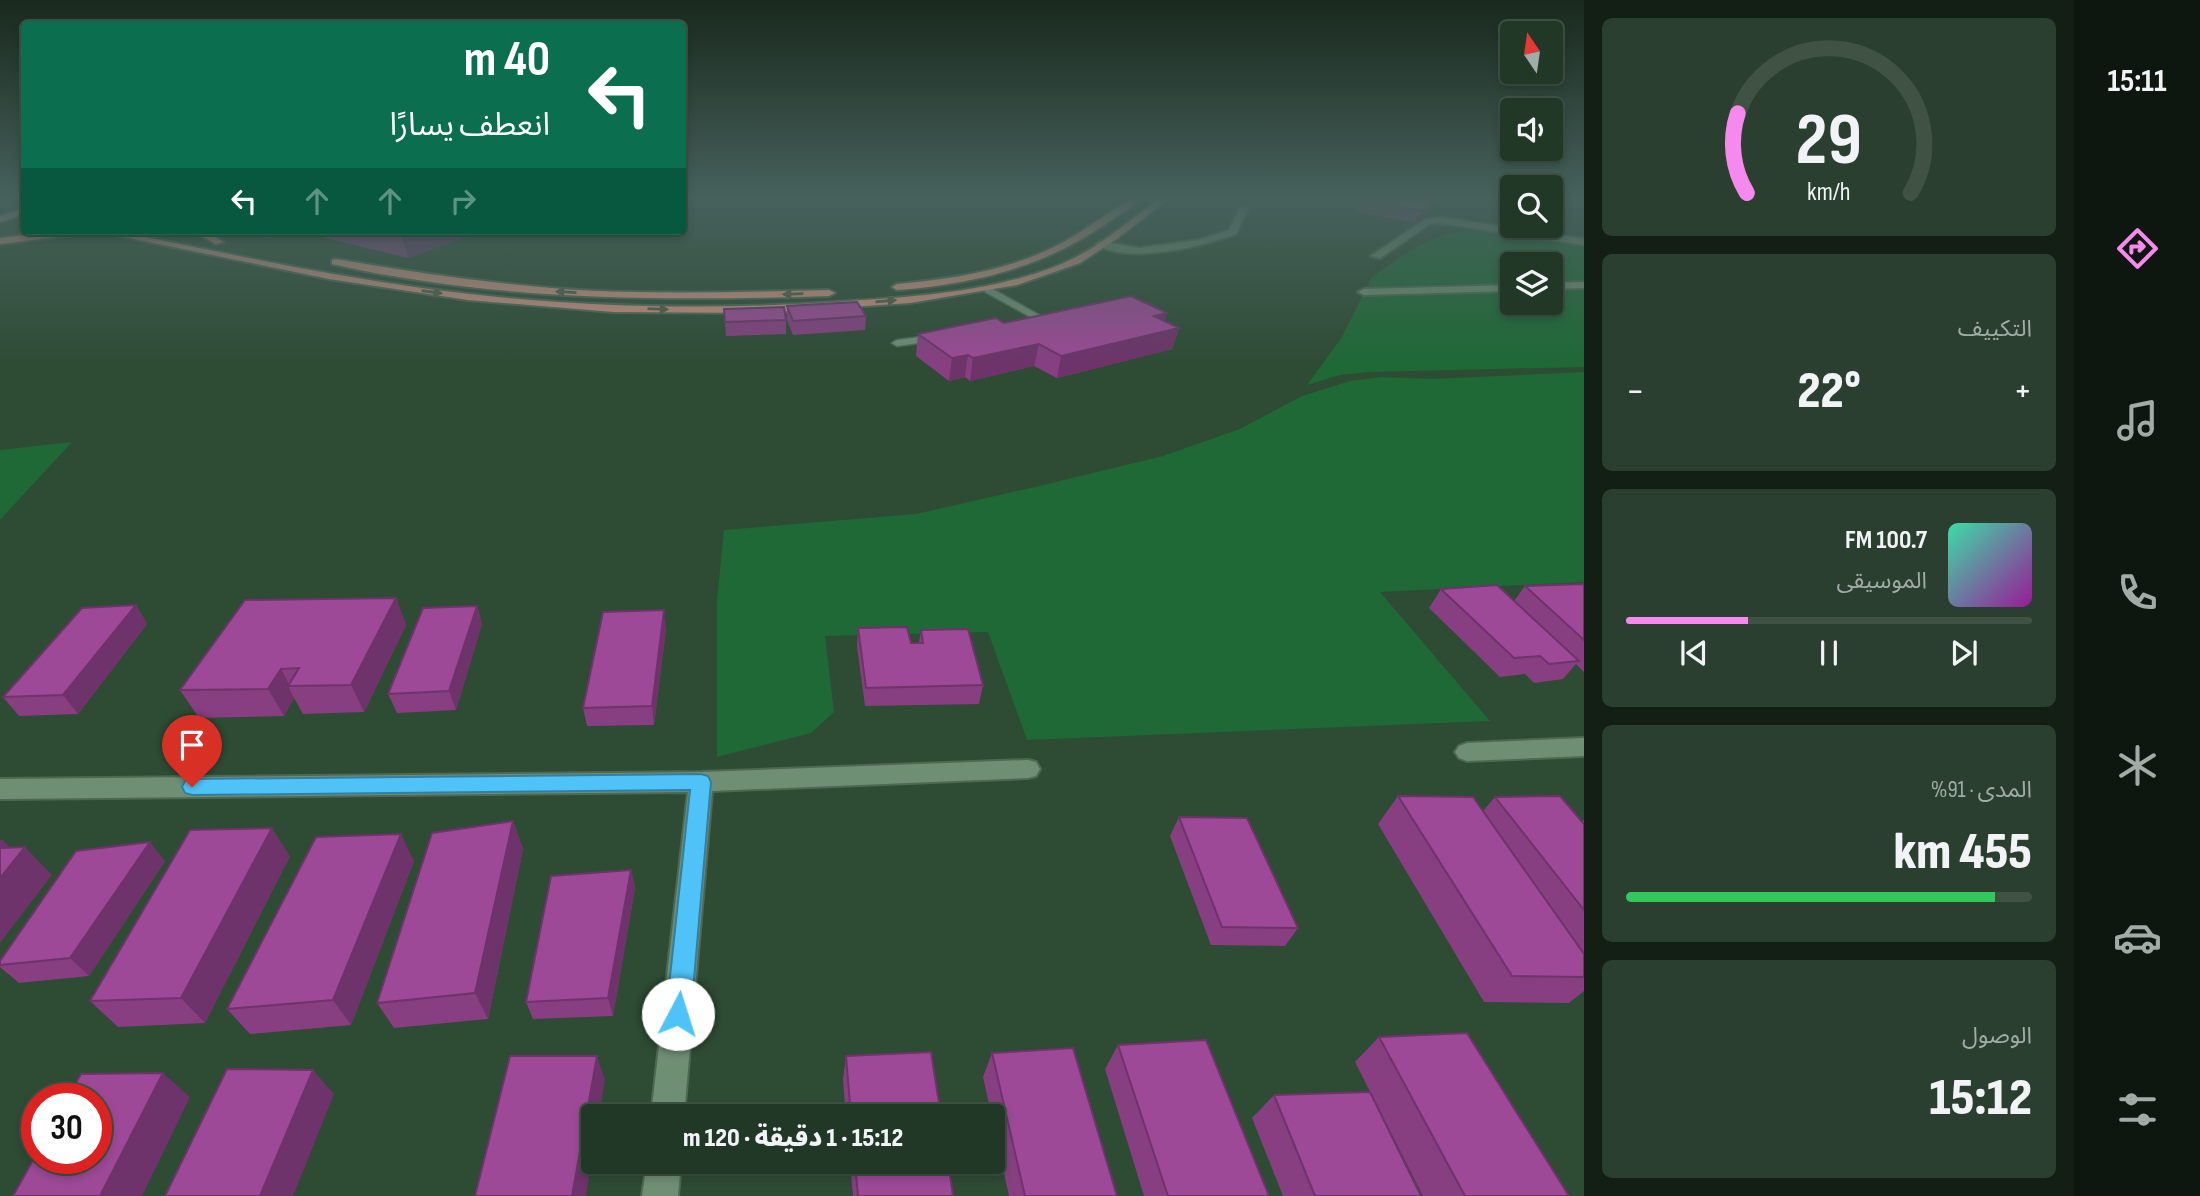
<!DOCTYPE html>
<html lang="ar">
<head>
<meta charset="utf-8">
<style>
  :root { --surface:#223827; --page:#2a3f2f; --text:#f1f3f6; --muted:#a2aca7; --line:#3f5244; --accent:#f689ee }
  body { margin:0; font-family:"Sofia Sans Condensed","Noto Sans Arabic",sans-serif; background:var(--page); color:var(--text); direction:rtl; height:100vh; display:flex; flex-direction:column; font-size:26px; white-space:nowrap }
  * { box-sizing:border-box; margin:0 }
  p { font-size:23px; color:var(--muted) }
  .icon { flex:none; width:38px; height:38px; fill:none; stroke:currentColor; stroke-width:2; stroke-linecap:round; stroke-linejoin:round }
  .map { position:relative; flex:1; overflow:hidden; direction:ltr }
  .sheet { display:flex; flex-direction:column; gap:18px; padding:18px; background:#131f15; width:490px }
  .sheet>* { flex:none }
  .hud { position:absolute; left:21px; top:21px; width:665px; height:214px; border-radius:7px; box-shadow:0 4px 10px #0003,0 0 0 2px var(--line); direction:rtl; background:#0b6e4f; color:#fff; overflow:hidden }
  .needle { width:46px; rotate:347deg }
  .fabs { position:absolute; left:1500px; top:21px; display:grid; gap:14px }
  .fabs a { display:grid; place-items:center; width:63px; height:63px; border-radius:7px; background:var(--surface); box-shadow:0 4px 10px #0003,0 0 0 2px var(--line); font-size:35px }
  .speed { position:absolute; left:21px; top:1083px; display:flex; gap:14px; font-size:35px; font-weight:700; text-align:center }
  .speed>* { display:grid; place-content:center; width:91px; height:91px; border-radius:50%; background:var(--surface); box-shadow:0 4px 10px #0003,0 0 0 2px var(--line); line-height:1 }
  .speed .limit { border:10px solid #d22; background:#fff; color:#111 }
  .pin { position:absolute; display:grid; place-items:center; width:60px; height:60px; color:#fff; margin:-72px -30px; border-radius:50% 50% 50% 0; rotate:-45deg; box-shadow:0 0 7px #0007 }
  .pin .icon { rotate:45deg }
  .me { position:absolute; width:77px; margin:-38px; rotate:5deg; stroke-linejoin:round; filter:drop-shadow(0 0 5px #0008) }
  .turn { display:flex; align-items:center; gap:24px; height:147px; padding:0 21px; font-size:32px }
  .turn .icon { width:91px; height:91px; stroke-width:2.5 }
  .turn b { display:block; font-size:49px; line-height:60px }
  .lanes { display:flex; align-items:center; height:66px; padding:0 21px; background:#0003; justify-content:center; gap:35px; direction:ltr }
  .lanes .off { opacity:.35 }
  .big { font-size:52px; font-weight:800; line-height:1.1 }
  .sheet .widget { flex:1; display:flex; flex-direction:column; justify-content:center; gap:10px; min-width:0; padding:0 24px; border-radius:10px; background:var(--page) }
  .sheet .dial { align-items:center; gap:0 }
  .dial svg { height:182px; overflow:visible; fill:none; stroke:var(--line); stroke-width:7; stroke-linecap:round; text-anchor:middle }
  .dial text { fill:var(--text); stroke:none }
  .song { display:flex; align-items:center; gap:21px }
  .cover { width:84px; height:84px; border-radius:10px; background:linear-gradient(135deg,hsl(160 70% 55%),hsl(300 70% 35%)) }
  .played { height:7px; border-radius:4px; background:linear-gradient(90deg,var(--accent) 30%,var(--line) 30%) }
  .keys { display:flex; justify-content:space-around; direction:ltr }
  .heat { display:flex; justify-content:space-between; align-items:center; font-size:38px; direction:ltr }
  .charge { height:10px; border-radius:5px; background:linear-gradient(90deg,#34c759 91%,var(--line) 0) }
  .trip { position:absolute; left:581px; top:1104px; width:424px; height:70px; border-radius:7px; background:var(--surface); box-shadow:0 4px 10px #0003,0 0 0 2px var(--line); font-weight:800; line-height:70px; text-align:center; direction:rtl }
  main { display:flex; flex:1; min-height:0 }
  .tab-bar { display:flex; flex-direction:column; width:126px; justify-content:space-around; align-items:center; background:#0e1610; color:var(--muted) }
  .tab-bar .icon { width:49px; height:49px }
  .tab-bar .active { color:var(--accent) }
  .tab-bar b { font-size:32px; color:var(--text) }
  .map>svg:first-child { display:block }
  .green { fill:#1e6935 }
  .lines { fill:none; stroke-linecap:round; stroke-linejoin:round }
  .service-casing { stroke:#4e6854; stroke-width:3 }
  .minor-casing { stroke:#4e6854; stroke-width:4 }
  .trunk-casing { stroke:#4e6854; stroke-width:4 }
  .service { fill:#6f8f75; fill-rule:evenodd }
  .minor { fill:#6f8f75; fill-rule:evenodd }
  .trunk { fill:#ce9080; fill-rule:evenodd }
  .wall { fill:#873f82 }
  .shaded-wall { fill:#6e336a }
  .building { fill:#9d4997; stroke:#6e336a; stroke-width:2 }
  .oneway { fill:#565c47 }
  .route { fill:#4fc3f7; stroke:#337fa1; stroke-width:2 }
</style>
</head>
<body>
<main>
<nav class="tab-bar">
<b>15:11</b>
<svg class="icon active" aria-label="directions" viewBox="0 0 24 24"><path d="M12 3l9 9-9 9-9-9zM9 14v-3h6M13 9l2 2-2 2"/></svg>
<svg class="icon" aria-label="music" viewBox="0 0 24 24"><path d="M9 18V5l10-2v13"/><circle cx="6" cy="18" r="3"/><circle cx="16" cy="16" r="3"/></svg>
<svg class="icon" aria-label="phone" viewBox="0 0 24 24"><path d="M5 4h4l2 5-3 2q2 4 5 5l2-3 5 2v4C11 20 4 13 5 4z"/></svg>
<svg class="icon" aria-label="climate" viewBox="0 0 24 24"><path d="M12 3v18M4 7l16 10M4 17L20 7"/></svg>
<svg class="icon" aria-label="car" viewBox="0 0 24 24"><path d="M5 17H2v-5l4-1 3-4h7l3 4 3 1v5h-3M9 17h6M6 11h13"/><circle cx="7" cy="17" r="2"/><circle cx="17" cy="17" r="2"/></svg>
<svg class="icon" aria-label="filters" viewBox="0 0 24 24"><path d="M4 7h16M4 17h16"/><circle cx="9" cy="7" r="2"/><circle cx="15" cy="17" r="2"/></svg>
</nav>
<section class="sheet">
<div class="widget dial"><svg viewBox="0 0 100 80">
<path d="M14 69A42 42 0 1 1 86 69"/>
<path d="M14 69A42 42 0 0 1 10 34" stroke="#f689ee"/>
<text x="50" y="56" font-size="32" font-weight="700">29</text>
<text x="50" y="72" font-size="11">km/h</text>
</svg></div>
<div class="widget"><p>التكييف</p>
<div class="heat"><a>−</a><b class="big">22°</b><a>+</a></div>
</div>
<div class="widget">
<div class="song"><i class="cover"></i><div><b>100.7 FM</b><p>الموسيقى</p></div></div>
<div class="played"></div>
<div class="keys"><svg class="icon" aria-label="previous" viewBox="0 0 24 24"><path d="M18 5L8 12l10 7zM5 5v14"/></svg><svg class="icon" aria-label="pause" viewBox="0 0 24 24"><path d="M8 5v14M16 5v14"/></svg><svg class="icon" aria-label="next" viewBox="0 0 24 24"><path d="M6 5l10 7-10 7zM19 5v14"/></svg></div>
</div>
<div class="widget"><p>المدى · 91%</p><b class="big">455 km</b><div class="charge"></div></div>
<div class="widget"><p>الوصول</p><b class="big">15:12</b></div>
</section>
<div class="map">
<svg width="1584" height="1196" viewBox="0 0 1584 1196">
  <rect width="100%" height="100%" fill="#2e4b34"/>
  <path class="green" d="M1476 230 1584 246V286L1551 287 1550 264H1512V303H1550L1551 289 1584 288V367L1369 372 1340 375 1307 385 1342 337 1372 277 1414 248 1448 233Z
    M1584 372V582L1380 592 1490 721 1027 740 988 632 825 636 834 712 811 733 717 757V600L724 530 916 514 1039 486 1163 456 1240 429 1302 396 1350 381 1381 377 1433 379Z
    M72 442 0 520V450Z"/>
  <g class="lines">
    <defs>
      <path id="service" d="M985 288H991L1055 324 1047 326 985 292Z
        M936 335 940 336V340L897 346 892 343 897 340Z"/>
      <path id="minor" d="M1242 205 1249 207 1236 234C1202 246 1129 265 1096 244L1101 241 1139 248 1199 240 1229 230Z
        M1439 217 1584 239V245L1439 223 1430 224 1380 258 1371 256 1424 220Z
        M1584 282V288L1550 289V283Z
        M1512 285V291L1364 295 1358 292 1364 289Z
        M1584 738V756L1467 761 1459 758 1455 752 1459 746 1467 743Z
        M1028 760 1036 762 1040 769 1036 776 1028 778 712 791 684 1116H651L688 792 0 799V779L701 772Z
        M647 1162H681L678 1196H642Z"/>
      <path id="trunk" d="M1129 200H1139C1129 209 1116 217 1104 225 1041 268 973 284 897 290L892 287 897 284C951 279 1006 271 1056 246 1081 233 1105 215 1129 200Z
        M1158 200H1167L1118 238 1080 263 1017 285 910 303 761 313 614 312 468 300 329 279 95 231H115C217 251 319 274 422 288 559 307 698 311 836 302 911 297 989 293 1059 265 1096 250 1126 223 1158 200Z
        M24 208V214L0 222V216Z
        M58 231H86L81 234 0 244V238Z
        M192 231H204L224 242 216 244Z
        M336 259C411 272 487 283 563 289 651 295 740 292 829 290L835 293 829 296C663 301 495 301 332 264V260Z"/>
    </defs>
    <use href="#service" class="service-casing"/>
    <use href="#minor" class="minor-casing"/>
    <use href="#trunk" class="trunk-casing"/>
    <use href="#service" class="service"/>
    <use href="#minor" class="minor"/>
    <use href="#trunk" class="trunk"/>
  </g>
  <path class="wall" d="M1361 200 1435 201 1430 212 1417 223 1356 212Z
    M242 231H292L269 238Z
    M297 231H479V232L408 258Z
    M787 306 866 316 865 330 793 335 787 320Z
    M724 309 786 320V334L726 336Z
    M1165 321 1179 328 1172 349 1057 378 1034 366 970 381 965 377 949 381 916 356 918 334 1004 323Z
    M1584 584V672L1576 664 1563 679 1534 683 1525 674 1500 677 1429 608 1441 589 1514 601 1525 586Z
    M396 598 406 625 364 712 303 714 294 698 284 716 199 718 180 690Z
    M136 605 147 624 78 714 19 716 3 697Z
    M477 606 482 624 456 710 397 713 388 694Z
    M858 628 911 643H919L921 630 983 685 979 704 865 706 857 646Z
    M666 629 654 725 587 726 583 708Z
    M1398 796 1483 811 1495 797 1582 822 1584 820V991L1569 1003 1484 1002 1378 824Z
    M1179 817 1298 928 1285 946 1211 945 1170 836Z
    M513 821 523 849 488 1019 394 1028 377 1003Z
    M290 856 205 1023 118 1027 90 1001Z
    M165 861 89 976 19 983 0 967V961Z
    M414 861 351 1025 250 1034 227 1009Z
    M631 870 635 888 613 1016 533 1019 526 1002Z
    M1379 1037 1569 1196H1423L1355 1062Z
    M1118 1045 1269 1196H1144L1105 1069Z
    M992 1053 1117 1196H1009L983 1077Z
    M846 1056 941 1116H846L843 1080Z
    M1274 1095 1421 1196H1283L1252 1118Z
    M850 1162H948L953 1196H853Z"/>
  <path class="shaded-wall" d="M1435 201 1430 212 1417 223 1422 211Z
    M266 231H292L269 238Z
    M410 231H479V232L408 258 401 234Z
    M1167 313 1162 332 1179 328 1172 349 1057 378 1061 356 1154 316Z
    M1039 344 1034 366 970 381 973 358Z
    M968 355 965 377 949 381 952 358Z
    M396 598 406 625 364 712 351 685Z
    M136 605 147 624 78 714 63 695Z
    M477 606 482 624 456 710 449 691Z
    M664 610 666 629 654 725 652 706Z
    M281 669 290 686H288L294 698 284 716 268 689Z
    M513 821 523 849 488 1019 475 993Z
    M272 828 290 856 205 1023 181 998Z
    M401 834 414 861 351 1025 333 1000Z
    M2 839 18 856 25 847 52 875 0 943V841Z
    M150 842 165 861 89 976 70 958Z
    M631 870 635 888 613 1016 608 998Z
    M597 1056 605 1080 599 1116H593V1151L586 1196H572Z
    M313 1070 334 1094 293 1196H260Z
    M163 1073 190 1097 142 1196H100Z"/>
  <path class="building" d="M1361 200H1430L1435 201 1422 211Z
    M388 231H410L401 234Z
    M1131 296 1167 313 1154 316 1179 328 1061 356 1039 344 973 358 968 355 952 358 918 334 996 318 1004 323Z
    M857 302 866 316 793 321 787 306Z
    M784 307 786 320 725 322 724 309Z
    M1584 584V640L1525 586Z
    M1497 585 1579 661 1549 664 1540 656 1514 658 1441 589Z
    M396 598 351 685 288 686 299 668 281 669 268 689 180 690 245 600Z
    M136 605 63 695 3 697 82 608Z
    M477 606 449 691 388 694 423 608Z
    M664 610 652 706 583 708 603 612Z
    M907 627 911 643H923L921 630 968 629 983 685 866 688 858 628Z
    M1398 796 1473 797 1584 954V977L1512 976Z
    M1560 796 1584 824V910L1495 797Z
    M1179 817 1247 818 1298 928 1222 927Z
    M513 821 475 993 377 1003 432 833Z
    M272 828 181 998 90 1001 190 830Z
    M401 834 333 1000 227 1009 316 837Z
    M150 842 70 958 0 965V961L76 851Z
    M25 847 0 878V848Z
    M631 870 608 998 526 1002 551 876Z
    M1467 1033 1569 1196H1465L1379 1037Z
    M1206 1040 1269 1196H1168L1118 1045Z
    M1073 1048 1117 1196H1025L992 1053Z
    M931 1052 941 1116H851L846 1056Z
    M510 1056H597L572 1196H475Z
    M227 1069 313 1070 260 1196H165Z
    M163 1073 100 1196H13L37 1153V1158H96V1099H67L81 1074Z
    M1370 1092 1421 1196H1315L1274 1095Z
    M855 1162H948L953 1196H858Z"/>
  <defs><path id="oneway-solid" d="M-6-.8H1V-3.2L6.5 0L1 3.2V.8H-6Z" transform="scale(1.75)"/></defs>
  <g class="oneway">
    <use href="#oneway-solid" transform="translate(432 292) rotate(8)"/>
    <use href="#oneway-solid" transform="translate(566 292) rotate(-177)"/>
    <use href="#oneway-solid" transform="translate(793 294) rotate(178)"/>
    <use href="#oneway-solid" transform="translate(886 301) rotate(-5)"/>
    <use href="#oneway-solid" transform="translate(658 309) rotate(2)"/>
  </g>
  <linearGradient id="sky" x2="0" y2="1"><stop stop-color="#19291d"/><stop offset="0.54" stop-color="#46615c"/><stop offset="1" stop-color="#46615c" stop-opacity="0"/></linearGradient>
  <rect width="1584" height="367" fill="url(#sky)"/>
  <path class="route" d="M701 774 708 776 711 782 691 1014 687 1022 678 1026 669 1022 666 1014 690 790 192 795 185 793 182 787 185 781 192 779Z"/>
</svg>
<div class="fabs">
<a><svg class="needle" viewBox="-14 -14 28 28"><path d="M0-13l5 13h-10z" fill="#e53935"/><path d="M0 13l5-13h-10z" fill="#a2aca7"/></svg></a>
<a><svg class="icon" aria-label="sound" viewBox="0 0 24 24"><path d="M4 9h4l5-4v14l-5-4H4zM17 9q2 3 0 6"/></svg></a>
<a><svg class="icon" aria-label="search" viewBox="0 0 24 24"><circle cx="10" cy="10" r="6"/><path d="M15 15l6 6"/></svg></a>
<a><svg class="icon" aria-label="layers" viewBox="0 0 24 24"><path d="M12 4l9 5-9 5-9-5zM3 14l9 5 9-5"/></svg></a>
</div>
<div class="speed"><div class="limit">30</div></div>
<div class="pin" style="left:192px;top:787px;background:#d93025"><svg class="icon" aria-label="arrive" viewBox="0 0 24 24"><path d="M6 21V4h12l-3 4 3 4H6"/></svg></div>
<svg class="me" style="left:678px;top:1014px" viewBox="-20 -20 40 40"><circle r="19" fill="#fff"/><path d="M0-13L10 11 0 6-10 11z" fill="#4fc3f7"/></svg>
<div class="trip">15:12 · 1 دقيقة · 120 m</div>
<div class="hud">
<div class="turn"><svg class="icon" aria-label="left" viewBox="0 0 24 24"><path d="M17 20v-9H6M10 6l-5 5 5 5"/></svg><div><b>40 m</b>انعطف يسارًا</div></div>
<div class="lanes"><svg class="icon" aria-label="left" viewBox="0 0 24 24"><path d="M17 20v-9H6M10 6l-5 5 5 5"/></svg><svg class="icon off" aria-label="ahead" viewBox="0 0 24 24"><path d="M12 20V5M6 11l6-6 6 6"/></svg><svg class="icon off" aria-label="ahead" viewBox="0 0 24 24"><path d="M12 20V5M6 11l6-6 6 6"/></svg><svg class="icon off" aria-label="right" viewBox="0 0 24 24"><path d="M7 20v-9h11M14 6l5 5-5 5"/></svg></div>
</div>
</div>
</main>
</body>
</html>
